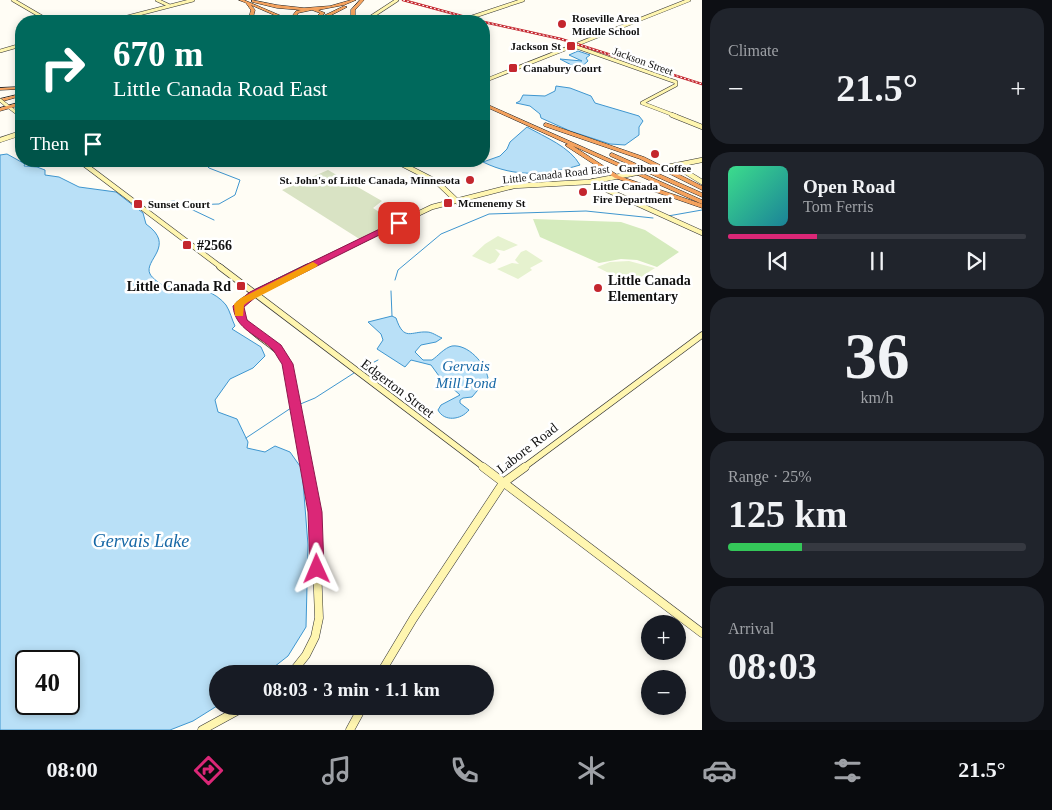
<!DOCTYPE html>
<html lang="en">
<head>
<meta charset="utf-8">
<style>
  :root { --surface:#171b24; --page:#20242c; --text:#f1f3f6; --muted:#9ea1a6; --line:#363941; --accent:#db2777 }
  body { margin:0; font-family:Georgia,serif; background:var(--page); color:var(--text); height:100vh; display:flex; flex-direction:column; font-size:19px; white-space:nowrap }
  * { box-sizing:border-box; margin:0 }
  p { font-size:16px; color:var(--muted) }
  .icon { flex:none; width:28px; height:28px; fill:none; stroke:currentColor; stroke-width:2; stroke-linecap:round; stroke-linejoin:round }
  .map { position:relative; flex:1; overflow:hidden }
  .panel { display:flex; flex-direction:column; gap:8px; padding:8px; background:#0d0f14; width:350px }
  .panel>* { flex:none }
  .top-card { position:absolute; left:15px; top:15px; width:475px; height:152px; border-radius:20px; box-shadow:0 2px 8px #0003; background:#00695c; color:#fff; overflow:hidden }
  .tools { position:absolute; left:641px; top:615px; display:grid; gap:10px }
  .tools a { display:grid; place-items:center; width:45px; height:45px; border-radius:50%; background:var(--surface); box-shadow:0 2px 8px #0003; font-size:25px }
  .speed { position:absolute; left:15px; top:650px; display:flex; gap:10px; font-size:25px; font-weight:700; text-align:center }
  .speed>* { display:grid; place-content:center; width:65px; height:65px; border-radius:50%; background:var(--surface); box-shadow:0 2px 8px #0003; line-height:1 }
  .speed .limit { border:2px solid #111; border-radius:8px; background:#fff; color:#111 }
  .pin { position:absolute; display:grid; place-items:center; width:42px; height:42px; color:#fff; margin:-21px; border-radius:10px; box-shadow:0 2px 8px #0006 }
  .me { position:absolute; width:55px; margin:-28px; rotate:359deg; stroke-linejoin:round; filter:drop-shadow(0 0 4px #0008) }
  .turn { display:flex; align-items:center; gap:18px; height:105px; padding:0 15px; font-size:22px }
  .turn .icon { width:65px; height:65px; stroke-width:2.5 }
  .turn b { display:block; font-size:35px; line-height:42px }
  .then { display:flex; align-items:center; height:48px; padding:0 15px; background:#0003; gap:10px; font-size:19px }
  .big { font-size:38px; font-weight:600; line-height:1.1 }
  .panel .widget { flex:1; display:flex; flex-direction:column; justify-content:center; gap:8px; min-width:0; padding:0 18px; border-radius:20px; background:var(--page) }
  .panel .dial { align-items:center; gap:0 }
  .dial b { font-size:65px; line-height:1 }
  .song { display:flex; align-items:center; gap:15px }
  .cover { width:60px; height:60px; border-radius:8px; background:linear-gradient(135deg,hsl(150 70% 55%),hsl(190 70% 35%)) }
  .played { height:5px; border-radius:2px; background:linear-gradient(90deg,var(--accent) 30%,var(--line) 30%) }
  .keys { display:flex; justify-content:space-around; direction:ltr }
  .heat { display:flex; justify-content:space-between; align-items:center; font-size:28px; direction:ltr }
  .charge { height:8px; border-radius:4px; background:linear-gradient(90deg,#34c759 25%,var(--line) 0) }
  .trip { position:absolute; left:209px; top:665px; width:285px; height:50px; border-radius:25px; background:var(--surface); box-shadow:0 2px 8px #0003; font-weight:600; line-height:50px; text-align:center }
  .tab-bar { display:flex; height:80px; justify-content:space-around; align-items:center; background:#090b0e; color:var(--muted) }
  .tab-bar .icon { width:35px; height:35px }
  .tab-bar .on { color:var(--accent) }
  .tab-bar b { font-size:22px; color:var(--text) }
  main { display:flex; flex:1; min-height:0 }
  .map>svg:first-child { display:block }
  .green { fill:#d5ebbd }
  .cemetery { fill:#d9e3c4 }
  .pitch { fill:#e6f2cf }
  .water { fill:#b9e0f7; stroke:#3f96cf; fill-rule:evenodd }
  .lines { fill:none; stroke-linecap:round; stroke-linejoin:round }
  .stream { stroke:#3f96cf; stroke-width:1 }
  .secondary-far3-casing { stroke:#333; stroke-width:4 }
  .secondary-far2-casing { stroke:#333; stroke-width:5.5 }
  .secondary-far1-casing { stroke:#333; stroke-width:7 }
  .secondary-casing { stroke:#333; stroke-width:9 }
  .highway-casing { stroke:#222; stroke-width:1 }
  .secondary-far3 { stroke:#fff6b0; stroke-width:3 }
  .secondary-far2 { stroke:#fff6b0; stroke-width:4.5 }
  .secondary-far1 { stroke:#fff6b0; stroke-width:5.5 }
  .secondary { stroke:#fff6b0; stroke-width:8 }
  .highway { fill:#f5a25d; fill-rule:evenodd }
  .rail-casing { stroke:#c4262e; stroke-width:2.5 }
  .rail { stroke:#fff; stroke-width:1; stroke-dasharray:2; stroke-linecap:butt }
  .secondary-bridge-far1-casing { stroke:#333; stroke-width:4; stroke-linecap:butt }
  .secondary-bridge-casing { stroke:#333; stroke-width:5.5; stroke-linecap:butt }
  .secondary-bridge-far1 { stroke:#fff6b0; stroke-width:3 }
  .secondary-bridge { stroke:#fff6b0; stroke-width:4.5 }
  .route { fill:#db2777; stroke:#8e194d }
  .slow { fill:#f59e0b }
  .poi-dot { fill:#c4262e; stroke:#fff; stroke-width:2 }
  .labels { text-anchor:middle; stroke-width:5; stroke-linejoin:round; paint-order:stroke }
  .far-poi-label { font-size:11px; font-weight:bold; fill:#111; stroke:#fff; text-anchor:start }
  .far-street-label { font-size:11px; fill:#111; stroke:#fff }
  .poi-label { font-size:14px; font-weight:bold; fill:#111; stroke:#fff; text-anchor:start }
  .street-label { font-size:14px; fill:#111; stroke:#fff }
  .water-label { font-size:15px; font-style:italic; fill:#1768a6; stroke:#fff }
  .near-water-label { font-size:18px; font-style:italic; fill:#1768a6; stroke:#fff }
</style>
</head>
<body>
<main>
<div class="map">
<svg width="702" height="730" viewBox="0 0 702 730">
  <rect width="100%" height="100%" fill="#fffdf5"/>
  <path class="green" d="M533 219 621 222 645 230 679 252 657 267 637 260 621 259 599 263 540 237Z"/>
  <path class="cemetery" d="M328 170 382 201 373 208 396 223 361 240 282 190Z"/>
  <path class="pitch" d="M498 236 518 245 504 251 495 249 500 254 495 262 490 264 472 256 485 244Z
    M526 250 543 261 530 268 532 270 518 279 497 269 512 263 519 264 515 260 521 252Z
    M629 261 655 268 630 284 597 267 610 262Z"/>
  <path class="water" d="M578 51 590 55 586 58 588 61 579 69 560 59 582 61 569 55Z
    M556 86 570 88 591 96 595 103 639 116 643 121 639 127V135L625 145 610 144 570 131 541 118 540 114 530 106 516 103 520 101 523 95 545 96 555 91Z
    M527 127C545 137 570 147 580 165 547 175 515 178 483 162L500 156 507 149 510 142Z
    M7 154 25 164 24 166 37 167 45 170V175L59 177 79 187 116 192 143 213 146 224C177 246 143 260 150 274 152 278 161 285 165 286 170 287 176 285 181 285 196 286 216 292 226 305 230 311 232 320 235 326L232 329 261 347 265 356 253 368 230 379 215 400 218 412 237 419 248 442 247 448 265 452 275 446 290 452 302 469 308 545 306 627 288 656 265 674H218L217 706 193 721 170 730H0V155ZM26 661H69V704H26Z
    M392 316 396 318C404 342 411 331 427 332 432 332 437 336 442 338L436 342 421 345 415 352 423 360H432C438 356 444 348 452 346 468 344 485 363 488 378L472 397 463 398 460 400V403L469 410C461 420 444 422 438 410L441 405 460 395 439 376 431 365 411 360 405 367 377 349 383 340 381 334 368 322Z"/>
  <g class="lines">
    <path class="stream" d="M159 203 174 201 214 220
      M186 205 219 204 235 195 240 180 209 168 206 165 210 161
      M668 216 702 210
      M395 280 398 270 441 234 489 214 586 211 653 218
      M391 291 392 316
      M359 370 378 360
      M298 405 315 398 354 373
      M246 438 291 408"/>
    <defs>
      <path id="secondary-far3" d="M13 0 49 21
        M157 0 170 6
        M112 21 193 0
        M365 21 397 0
        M460 21 523 0
        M574 46 676 82V85L642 103 676 116
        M0 51 21 45
        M484 81 689 0
        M5 104 21 116"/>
      <path id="secondary-far2" d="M672 115 702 127
        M0 140 21 133
        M80 161 222 268
        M396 161 437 182 458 202
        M676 166 702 182
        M657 169 702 160
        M593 181 607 190 702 233
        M305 268 432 207 514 186 589 182 631 174"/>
      <path id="secondary-far1" d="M220 267 485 468
        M306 468 285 358C270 339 239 331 239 304L253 294 308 267
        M523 468 702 335"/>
      <path id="secondary" d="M483 467 702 633
        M291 674 306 655 315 637 319 618 315 512 306 467
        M380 674 413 619 503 483 525 467
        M202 730 246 706
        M350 730 363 706"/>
      <path id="highway" d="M239 0H244L293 21H288L251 5 255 10 252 21H248L251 10 246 3Z
        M252 0 277 5 304 8 330 6 351 0H356L344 5 318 10 325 13 319 18 344 6 347 7 320 21H312L320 13 312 10 298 13 297 15 302 21H298L293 15 296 11 301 10 277 8 252 2Z
        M360 0H364L355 10V21H351V10Z
        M329 20H344L346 21H327Z
        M21 87V89L0 90V88Z
        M21 94V96L0 102V99Z
        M21 102V105L0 111V108Z
        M484 103 702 200V204L573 146 619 176 702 204V208L615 178 566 146 565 145 568 144 484 106Z
        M546 123 644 157 702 186V190L640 159 544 126V124Z
        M612 153 702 193V197L610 156V154Z"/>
    </defs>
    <use href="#secondary-far3" class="secondary-far3-casing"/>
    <use href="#secondary-far2" class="secondary-far2-casing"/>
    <use href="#secondary-far1" class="secondary-far1-casing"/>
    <use href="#secondary" class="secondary-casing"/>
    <use href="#highway" class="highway-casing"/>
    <use href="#secondary-far3" class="secondary-far3"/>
    <use href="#secondary-far2" class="secondary-far2"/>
    <use href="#secondary-far1" class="secondary-far1"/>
    <use href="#secondary" class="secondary"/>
    <use href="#highway" class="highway"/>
    <defs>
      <path id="rail" d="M403 0 480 21
        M484 22 561 39 702 84"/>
    </defs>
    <use href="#rail" class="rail-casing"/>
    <use href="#rail" class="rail"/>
    <defs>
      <path id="secondary-bridge-far1" d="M0 100 5 104"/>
      <path id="secondary-bridge" d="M631 174 656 169"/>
    </defs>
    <use href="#secondary-bridge-far1" class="secondary-bridge-far1-casing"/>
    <use href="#secondary-bridge" class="secondary-bridge-casing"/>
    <use href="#secondary-bridge-far1" class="secondary-bridge-far1"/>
    <use href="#secondary-bridge" class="secondary-bridge"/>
  </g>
  <path class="route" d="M396 221 403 223 257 296 244 307 247 320 281 345 293 364 322 512 324 569 322 574 317 576 312 574 310 569 308 512 282 364C279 360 276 354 273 350 259 335 235 330 233 306L250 292Z"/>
  <path class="slow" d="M313 262 318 265 316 267 248 302 244 305 243 316H235L234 304 241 298Z"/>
  <g class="poi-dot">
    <circle cx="562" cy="24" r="5"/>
    <rect x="566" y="41" width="10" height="10" rx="2.5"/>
    <rect x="508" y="63" width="10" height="10" rx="2.5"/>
    <circle cx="655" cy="154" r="5"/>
    <circle cx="470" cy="180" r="5"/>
    <circle cx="583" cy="192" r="5"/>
    <rect x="443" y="198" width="10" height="10" rx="2.5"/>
    <rect x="133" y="199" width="10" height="10" rx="2.5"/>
    <rect x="182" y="240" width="10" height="10" rx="2.5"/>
    <rect x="236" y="281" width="10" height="10" rx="2.5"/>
    <circle cx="598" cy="288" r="5"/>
  </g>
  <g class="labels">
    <g class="far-poi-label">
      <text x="572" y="22">Roseville Area<tspan x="572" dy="13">Middle School</tspan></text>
      <text x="561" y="50" text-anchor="end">Jackson St</text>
      <text x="523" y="72">Canabury Court</text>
      <text x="655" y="172" text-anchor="middle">Caribou Coffee</text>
      <text x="460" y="184" text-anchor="end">St. John's of Little Canada, Minnesota</text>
      <text x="593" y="190">Little Canada<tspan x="593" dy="13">Fire Department</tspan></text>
      <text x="458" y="207">Mcmenemy St</text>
      <text x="148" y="208">Sunset Court</text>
    </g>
    <g class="far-street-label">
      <text transform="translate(643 61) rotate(20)" y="4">Jackson Street</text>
      <text transform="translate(556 174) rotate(-6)" y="4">Little Canada Road East</text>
    </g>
    <g class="poi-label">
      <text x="197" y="250">#2566</text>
      <text x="608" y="285">Little Canada<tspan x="608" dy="16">Elementary</tspan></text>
      <text x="231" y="291" text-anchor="end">Little Canada Rd</text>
    </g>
    <g class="street-label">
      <text transform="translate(398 388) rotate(37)" y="5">Edgerton Street</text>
      <text transform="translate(527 448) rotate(-38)" y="5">Labore Road</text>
    </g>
    <g class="water-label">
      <text x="466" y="371">Gervais<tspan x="466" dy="17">Mill Pond</tspan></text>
    </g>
    <g class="near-water-label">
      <text x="141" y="547">Gervais Lake</text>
    </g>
  </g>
</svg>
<div class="tools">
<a>+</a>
<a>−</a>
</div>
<div class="speed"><div class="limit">40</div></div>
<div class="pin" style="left:399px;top:223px;background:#d93025"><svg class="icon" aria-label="arrive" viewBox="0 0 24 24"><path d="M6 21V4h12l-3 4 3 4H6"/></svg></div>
<svg class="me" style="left:317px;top:569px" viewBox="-20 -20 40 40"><path d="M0-17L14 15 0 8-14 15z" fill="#db2777" stroke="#fff" stroke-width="4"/></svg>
<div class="trip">08:03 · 3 min · 1.1 km</div>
<div class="top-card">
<div class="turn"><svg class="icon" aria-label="right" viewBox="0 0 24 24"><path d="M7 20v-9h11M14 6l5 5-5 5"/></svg><div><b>670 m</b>Little Canada Road East</div></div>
<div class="then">Then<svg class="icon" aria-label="arrive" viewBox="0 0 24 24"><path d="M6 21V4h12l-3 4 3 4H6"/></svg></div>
</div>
</div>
<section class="panel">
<div class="widget"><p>Climate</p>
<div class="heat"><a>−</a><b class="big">21.5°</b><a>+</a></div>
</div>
<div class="widget">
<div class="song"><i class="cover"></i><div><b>Open Road</b><p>Tom Ferris</p></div></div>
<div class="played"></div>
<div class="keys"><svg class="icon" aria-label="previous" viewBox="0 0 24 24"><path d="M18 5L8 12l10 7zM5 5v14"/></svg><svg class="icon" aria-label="pause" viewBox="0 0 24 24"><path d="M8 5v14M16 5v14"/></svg><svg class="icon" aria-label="next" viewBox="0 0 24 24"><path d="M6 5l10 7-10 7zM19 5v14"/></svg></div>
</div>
<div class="widget dial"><b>36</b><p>km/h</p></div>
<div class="widget"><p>Range · 25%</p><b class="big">125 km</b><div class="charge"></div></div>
<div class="widget"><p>Arrival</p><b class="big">08:03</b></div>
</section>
</main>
<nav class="tab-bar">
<b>08:00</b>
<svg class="icon on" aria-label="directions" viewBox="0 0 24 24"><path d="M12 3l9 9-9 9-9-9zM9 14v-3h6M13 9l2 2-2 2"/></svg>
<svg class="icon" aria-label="music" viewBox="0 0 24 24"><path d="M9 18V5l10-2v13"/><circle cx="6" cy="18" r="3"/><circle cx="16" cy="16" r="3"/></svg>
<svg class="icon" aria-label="phone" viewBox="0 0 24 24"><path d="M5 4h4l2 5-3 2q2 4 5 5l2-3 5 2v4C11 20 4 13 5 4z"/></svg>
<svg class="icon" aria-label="climate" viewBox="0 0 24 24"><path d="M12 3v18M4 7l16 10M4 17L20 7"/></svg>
<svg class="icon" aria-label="car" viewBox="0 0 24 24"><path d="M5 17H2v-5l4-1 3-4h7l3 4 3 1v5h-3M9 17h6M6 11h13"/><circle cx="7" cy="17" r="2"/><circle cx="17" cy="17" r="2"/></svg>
<svg class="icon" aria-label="filters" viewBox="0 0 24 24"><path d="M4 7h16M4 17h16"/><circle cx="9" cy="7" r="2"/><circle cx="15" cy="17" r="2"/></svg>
<b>21.5°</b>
</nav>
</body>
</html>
